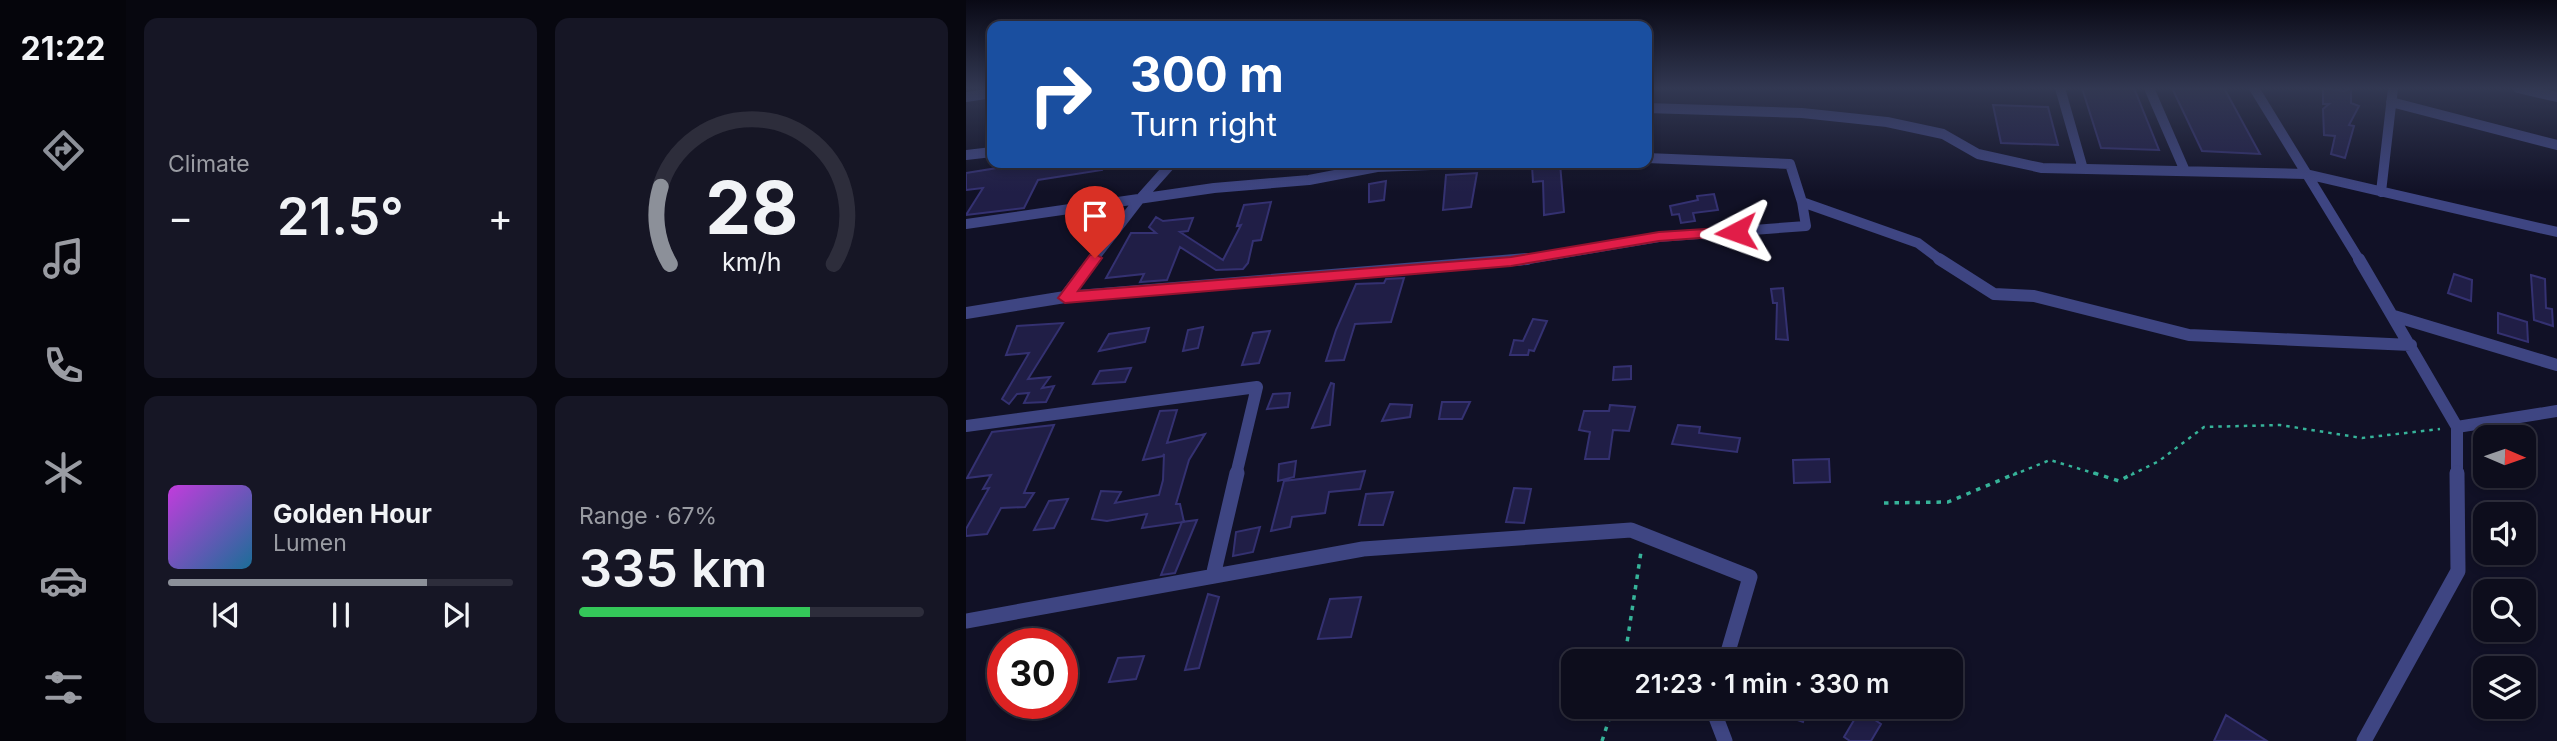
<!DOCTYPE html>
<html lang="en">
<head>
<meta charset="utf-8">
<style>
  :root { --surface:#0d0d1c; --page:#161625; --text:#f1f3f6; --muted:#9a9ca3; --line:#2d2d3b; --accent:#8c9099 }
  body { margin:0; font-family:Inter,sans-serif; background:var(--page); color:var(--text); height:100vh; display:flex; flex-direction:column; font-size:26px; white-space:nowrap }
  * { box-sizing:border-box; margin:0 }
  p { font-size:23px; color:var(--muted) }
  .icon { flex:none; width:38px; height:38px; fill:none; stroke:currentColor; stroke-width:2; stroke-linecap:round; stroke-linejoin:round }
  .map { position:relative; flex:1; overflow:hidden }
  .panel { display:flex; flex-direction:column; gap:18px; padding:18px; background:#07070f; width:840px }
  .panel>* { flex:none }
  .hud { position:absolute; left:21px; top:21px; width:665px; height:147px; border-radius:14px; box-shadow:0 4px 10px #0003,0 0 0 2px var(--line); background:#1a4fa0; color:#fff; overflow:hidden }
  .needle { width:46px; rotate:92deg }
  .controls { position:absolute; left:1507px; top:425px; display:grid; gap:14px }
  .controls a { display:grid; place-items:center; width:63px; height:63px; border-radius:14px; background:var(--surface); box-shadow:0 4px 10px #0003,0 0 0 2px var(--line); font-size:35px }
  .speed { position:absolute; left:21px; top:628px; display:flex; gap:14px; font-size:35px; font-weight:700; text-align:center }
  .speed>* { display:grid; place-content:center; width:91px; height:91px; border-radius:50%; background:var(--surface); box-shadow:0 4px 10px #0003,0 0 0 2px var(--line); line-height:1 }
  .speed .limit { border:10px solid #d22; background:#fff; color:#111 }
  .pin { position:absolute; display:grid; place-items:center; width:60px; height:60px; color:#fff; margin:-72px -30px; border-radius:50% 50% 50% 0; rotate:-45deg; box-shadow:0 0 7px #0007 }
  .pin .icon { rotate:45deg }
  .me { position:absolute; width:77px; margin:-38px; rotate:266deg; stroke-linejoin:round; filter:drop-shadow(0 0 5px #0008) }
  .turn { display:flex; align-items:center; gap:24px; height:147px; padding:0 28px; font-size:32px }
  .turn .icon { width:91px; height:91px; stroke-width:2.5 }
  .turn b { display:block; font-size:49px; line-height:60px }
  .big { font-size:52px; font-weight:600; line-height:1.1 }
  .panel .tile { flex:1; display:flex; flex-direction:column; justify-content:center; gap:10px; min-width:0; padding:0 24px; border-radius:14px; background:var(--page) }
  .panel .dial { align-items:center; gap:0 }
  .dial svg { height:182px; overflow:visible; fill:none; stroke:var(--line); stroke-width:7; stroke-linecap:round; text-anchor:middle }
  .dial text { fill:var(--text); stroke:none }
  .song { display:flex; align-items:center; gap:21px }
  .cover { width:84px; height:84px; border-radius:10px; background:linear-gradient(135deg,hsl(290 70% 55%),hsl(200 70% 35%)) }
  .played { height:7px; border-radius:4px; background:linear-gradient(90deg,var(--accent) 75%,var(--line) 75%) }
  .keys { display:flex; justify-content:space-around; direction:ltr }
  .heat { display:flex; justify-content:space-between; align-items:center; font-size:38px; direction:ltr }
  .charge { height:10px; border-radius:5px; background:linear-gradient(90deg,#34c759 67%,var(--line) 0) }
  .panel .tiles { flex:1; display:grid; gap:18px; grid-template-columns:repeat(2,1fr) }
  .trip { position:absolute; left:595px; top:649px; width:402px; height:70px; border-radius:14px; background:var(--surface); box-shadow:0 4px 10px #0003,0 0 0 2px var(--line); font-weight:600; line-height:70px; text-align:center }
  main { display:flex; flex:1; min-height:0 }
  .menu { display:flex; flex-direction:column; width:126px; justify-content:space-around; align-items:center; background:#05050b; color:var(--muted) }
  .menu .icon { width:49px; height:49px }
  .menu .selected { color:var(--accent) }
  .menu b { font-size:32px; color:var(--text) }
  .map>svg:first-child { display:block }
  .building { fill:#201e46; stroke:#343171; stroke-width:2 }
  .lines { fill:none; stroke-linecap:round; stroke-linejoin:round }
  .path-far1 { stroke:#36b399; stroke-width:2.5; stroke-dasharray:3.5 5; stroke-linecap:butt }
  .path { stroke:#36b399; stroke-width:3.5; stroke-dasharray:4.5 6; stroke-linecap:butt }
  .minor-far2 { stroke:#3e4582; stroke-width:10 }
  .minor-far1 { stroke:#3e4582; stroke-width:12 }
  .minor { stroke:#3e4582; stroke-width:15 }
  .route { fill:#e11d48; stroke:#92132f; stroke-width:2 }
</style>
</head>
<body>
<main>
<nav class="menu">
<b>21:22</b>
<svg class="icon selected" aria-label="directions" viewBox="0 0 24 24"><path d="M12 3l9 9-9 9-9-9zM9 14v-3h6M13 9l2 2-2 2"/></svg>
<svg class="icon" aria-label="music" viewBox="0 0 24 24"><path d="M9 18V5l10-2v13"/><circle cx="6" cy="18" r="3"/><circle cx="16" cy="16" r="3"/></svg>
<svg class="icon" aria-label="phone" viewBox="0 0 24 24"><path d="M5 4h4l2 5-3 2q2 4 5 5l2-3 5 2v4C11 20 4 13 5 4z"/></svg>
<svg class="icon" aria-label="climate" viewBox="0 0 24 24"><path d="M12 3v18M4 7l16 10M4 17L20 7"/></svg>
<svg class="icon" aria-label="car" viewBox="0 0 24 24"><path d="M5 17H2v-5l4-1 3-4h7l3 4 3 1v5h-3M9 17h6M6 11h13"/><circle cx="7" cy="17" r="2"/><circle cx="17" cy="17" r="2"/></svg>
<svg class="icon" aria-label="filters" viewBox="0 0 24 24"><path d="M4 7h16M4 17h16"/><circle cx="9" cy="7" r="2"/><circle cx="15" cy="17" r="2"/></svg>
</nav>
<section class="panel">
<div class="tiles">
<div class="tile"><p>Climate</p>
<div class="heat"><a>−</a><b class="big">21.5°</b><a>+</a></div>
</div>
<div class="tile dial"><svg viewBox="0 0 100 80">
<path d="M14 69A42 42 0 1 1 86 69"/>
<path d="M14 69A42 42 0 0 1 10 35" stroke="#8c9099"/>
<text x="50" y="56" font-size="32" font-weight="700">28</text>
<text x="50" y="72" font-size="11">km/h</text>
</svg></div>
<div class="tile">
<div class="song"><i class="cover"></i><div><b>Golden Hour</b><p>Lumen</p></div></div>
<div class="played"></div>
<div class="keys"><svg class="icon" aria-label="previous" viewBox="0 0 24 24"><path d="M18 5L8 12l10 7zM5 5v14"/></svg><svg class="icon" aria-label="pause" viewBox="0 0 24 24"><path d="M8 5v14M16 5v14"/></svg><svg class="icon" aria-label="next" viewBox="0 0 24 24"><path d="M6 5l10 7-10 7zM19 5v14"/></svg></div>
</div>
<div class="tile"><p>Range · 67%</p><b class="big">335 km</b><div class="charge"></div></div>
</div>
</section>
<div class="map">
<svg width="1591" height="741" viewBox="0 0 1591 741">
  <rect width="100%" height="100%" fill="#111126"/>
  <path class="building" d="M1116 88H1168L1193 150 1135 148Z
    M1206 88H1258L1294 154 1236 151Z
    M1357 88 1378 91 1385 88V103L1393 106 1383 125 1388 126 1379 158 1365 154 1369 136 1358 135 1357 109 1363 104H1357Z
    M1027 105 1082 107 1092 145 1035 143Z
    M62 163H135L136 170 72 180 58 208 0 215 17 188 0 190V173Z
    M594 163 598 212 578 215 577 181 567 182 566 166Z
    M511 173 505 207 477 210 480 175Z
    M420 181 418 200 403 202V184Z
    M748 194 752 210 727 213 729 221 715 223 713 214 706 215 704 206 732 200 731 196Z
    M305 202 295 240 287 241 282 263 277 269 250 270 214 247 201 280 174 282 178 274 140 278 165 233H190L183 227 190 217 197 221 227 218 222 231 214 232 257 260 275 225 271 226 278 205Z
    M1488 274 1506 280 1505 301 1482 293Z
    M1565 275 1579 279 1580 308 1586 309 1587 326 1568 320Z
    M438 278 425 322 389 324 378 360 360 361 370 330 390 284 418 283 420 279Z
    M817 288 822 340 810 339 811 303H807L805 289Z
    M1532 313 1561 322 1562 342 1532 333Z
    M567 319 581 321 568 351 563 350 562 355H544L548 340 557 341Z
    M97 323 62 379 84 377 76 388 88 386 80 402 58 403 63 393 51 394 43 404 36 399 63 353 40 355 51 326Z
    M237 327 232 348 217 351 222 330Z
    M183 328 179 342 133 351 143 334Z
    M304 331 293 363 276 365 287 333Z
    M665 366V379L647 380 648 367Z
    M165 368 159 382 127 384 134 371Z
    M365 383 368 384 364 425 346 428Z
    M324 393 322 407 301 409 307 394Z
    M476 402H504L496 419H473Z
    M424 404 446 405 444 417 416 421Z
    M644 405 669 407 663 431 647 430 643 459H619L624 432 613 430 618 411H643Z
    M211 410 201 443 239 434 223 460 210 504H214L218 522 176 528 181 514 141 521 126 519 135 491 155 492 149 503 193 495 197 480 198 454 197 456 177 460 194 411Z
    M88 425 58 493H68L59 507 35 508 21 534 0 536V529L23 488 17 489 25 475 1 478 26 432Z
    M712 425 734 427 733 433 774 438 771 452 706 444Z
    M863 459 864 482 828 483 827 460Z
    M330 461 328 477 312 481 313 464Z
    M399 471 394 489 363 492 359 513 326 517 324 527 305 531 318 481Z
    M548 488 565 489 558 523 540 522Z
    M427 492 417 525H393L400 494Z
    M102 499 88 528 68 530 83 501Z
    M231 520 209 573 195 575 216 522Z
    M294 527 287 552 267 556 270 532Z
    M242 594 253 597 233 668 219 670Z
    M395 597 385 637 352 639 364 599Z
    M178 656 170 679 143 682 152 658Z
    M801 707H841L837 722 800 709Z
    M894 710 915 724 905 741H884L878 737Z
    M1260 715 1301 741H1248Z"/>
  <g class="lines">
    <path class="path-far1" d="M1047 475 1084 460 1134 475
      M1165 475 1193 461 1238 427 1314 425 1396 438 1474 429"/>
    <path class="path" d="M1128 473 1153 481 1168 473
      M918 503 982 502 1051 473
      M658 662 675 552
      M636 741 647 707"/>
    <path class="minor-far2" d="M1094 88 1117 169
      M1183 88 1219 171
      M1288 88 1394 261
      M1552 88 1591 97
      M0 97 26 93
      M1425 102 1591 145
      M681 108 836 113 921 122 977 134 1012 154 1076 168 1340 174 1591 232
      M0 155 26 152
      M681 158 824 164 836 202 952 243 976 261
      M1415 192 1427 88
      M0 224 248 188 343 180 411 167 519 163
      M126 261 173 200 206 163
      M551 261 693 237 840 226 836 202"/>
    <path class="minor-far1" d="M973 259 1028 294 1068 296 1223 335 1445 345
      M1393 259 1491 427V475
      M99 297 128 259
      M0 313 99 297 561 259
      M1428 316 1591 365
      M0 426 291 387 270 475
      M1491 427 1591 411"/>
    <path class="minor" d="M247 576 271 473
      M0 621 397 549 665 530 784 577 759 662
      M746 707 759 741
      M1398 741 1492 571 1491 473"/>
  </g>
  <linearGradient id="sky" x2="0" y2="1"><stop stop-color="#090915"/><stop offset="0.46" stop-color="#323852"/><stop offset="1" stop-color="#323852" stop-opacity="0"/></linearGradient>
  <rect width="1591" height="192" fill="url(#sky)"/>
  <path class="route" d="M770 227 777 232 775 235 693 241 545 266 99 303 92 298 124 255 129 254 136 258 112 291 545 257 693 232Z"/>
</svg>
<div class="controls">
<a><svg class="needle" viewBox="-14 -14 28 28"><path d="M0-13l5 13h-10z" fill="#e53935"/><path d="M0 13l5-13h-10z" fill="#9a9ca3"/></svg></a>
<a><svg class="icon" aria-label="sound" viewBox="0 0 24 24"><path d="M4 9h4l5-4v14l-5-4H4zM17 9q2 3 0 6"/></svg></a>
<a><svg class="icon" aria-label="search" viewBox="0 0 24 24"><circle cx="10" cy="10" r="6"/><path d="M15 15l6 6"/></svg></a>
<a><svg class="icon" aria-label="layers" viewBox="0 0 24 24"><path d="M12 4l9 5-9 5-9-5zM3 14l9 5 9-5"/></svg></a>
</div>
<div class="speed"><div class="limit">30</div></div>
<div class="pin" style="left:129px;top:258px;background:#d93025"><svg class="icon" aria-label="arrive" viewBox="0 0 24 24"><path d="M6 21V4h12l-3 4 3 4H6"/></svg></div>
<svg class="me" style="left:770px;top:232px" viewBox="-20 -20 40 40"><path d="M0-17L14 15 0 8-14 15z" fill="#e11d48" stroke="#fff" stroke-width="4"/></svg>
<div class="trip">21:23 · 1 min · 330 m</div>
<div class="hud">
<div class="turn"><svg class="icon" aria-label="right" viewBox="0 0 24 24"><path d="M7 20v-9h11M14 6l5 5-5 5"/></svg><div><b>300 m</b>Turn right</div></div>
</div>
</div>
</main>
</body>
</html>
